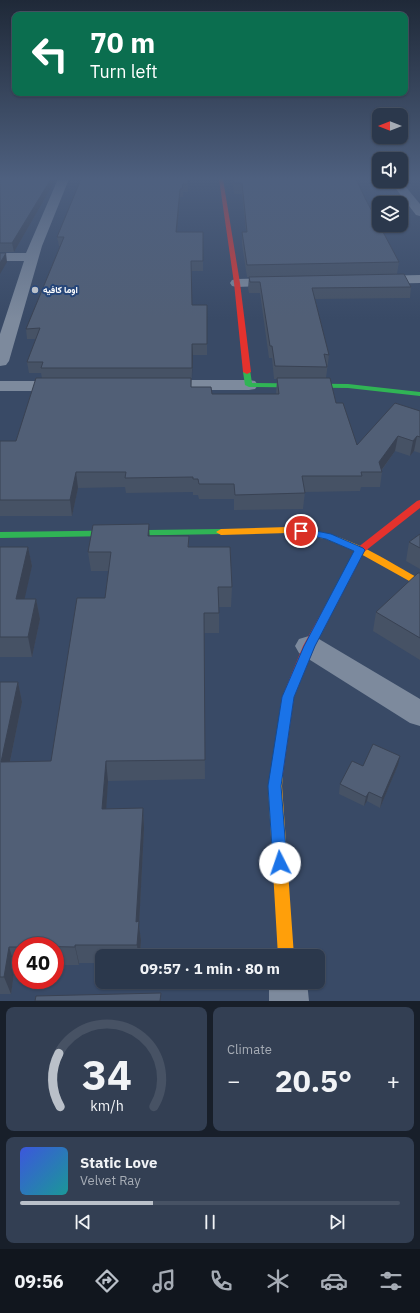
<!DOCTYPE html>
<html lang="en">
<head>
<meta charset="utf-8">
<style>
  :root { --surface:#2b384c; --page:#333f53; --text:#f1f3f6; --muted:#a6acb5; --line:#475264; --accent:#bac0c9 }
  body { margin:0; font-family:"IBM Plex Sans",Vazirmatn,sans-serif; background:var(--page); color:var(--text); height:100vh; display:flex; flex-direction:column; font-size:15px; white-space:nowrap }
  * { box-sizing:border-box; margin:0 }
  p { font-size:13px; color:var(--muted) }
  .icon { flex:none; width:22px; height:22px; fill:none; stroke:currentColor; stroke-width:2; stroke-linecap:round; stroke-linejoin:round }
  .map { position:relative; height:1001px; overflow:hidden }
  .sheet { display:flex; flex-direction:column; gap:6px; padding:6px; background:#181f2a; flex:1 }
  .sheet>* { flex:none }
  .top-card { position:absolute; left:12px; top:12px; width:396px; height:84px; border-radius:8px; box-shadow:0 1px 3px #0004,0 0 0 1px var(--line); background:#0b6e4f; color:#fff; overflow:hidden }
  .needle { width:26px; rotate:270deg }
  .tools { position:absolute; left:372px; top:108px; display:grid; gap:8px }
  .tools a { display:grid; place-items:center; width:36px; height:36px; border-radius:8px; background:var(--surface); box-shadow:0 1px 3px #0004,0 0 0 1px var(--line); font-size:20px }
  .speed { position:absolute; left:12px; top:937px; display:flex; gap:8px; font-size:20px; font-weight:700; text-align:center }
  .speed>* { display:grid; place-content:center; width:52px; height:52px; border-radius:50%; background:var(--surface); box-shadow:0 1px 3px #0004,0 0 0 1px var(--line); line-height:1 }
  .speed .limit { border:6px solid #d22; background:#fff; color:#111 }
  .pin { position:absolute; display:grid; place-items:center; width:34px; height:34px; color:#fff; margin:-17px; border:2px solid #fff; border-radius:50%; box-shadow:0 1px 4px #0007 }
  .me { position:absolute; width:44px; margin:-22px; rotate:356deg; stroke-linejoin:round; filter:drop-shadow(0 0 3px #0008) }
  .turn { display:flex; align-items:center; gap:14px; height:84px; padding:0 12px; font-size:18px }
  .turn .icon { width:52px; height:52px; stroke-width:2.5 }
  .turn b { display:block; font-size:28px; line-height:34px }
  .big { font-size:30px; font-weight:700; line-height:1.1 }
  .sheet .tile { flex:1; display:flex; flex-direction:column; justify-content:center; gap:6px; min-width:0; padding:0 14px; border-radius:8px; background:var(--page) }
  .sheet .dial { align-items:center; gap:0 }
  .dial svg { height:104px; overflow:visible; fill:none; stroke:var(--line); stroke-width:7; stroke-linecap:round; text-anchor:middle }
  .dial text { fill:var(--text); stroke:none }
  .song { display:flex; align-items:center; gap:12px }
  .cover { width:48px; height:48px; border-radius:6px; background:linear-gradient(135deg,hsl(230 70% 55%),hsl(180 70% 35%)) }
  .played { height:4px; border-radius:2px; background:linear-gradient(90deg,var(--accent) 35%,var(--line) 35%) }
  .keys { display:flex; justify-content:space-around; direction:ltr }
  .heat { display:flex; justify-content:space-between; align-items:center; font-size:22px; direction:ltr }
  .sheet .tiles { flex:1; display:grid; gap:6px; grid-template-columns:1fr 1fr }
  .tile:last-child { grid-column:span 2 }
  .trip { position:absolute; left:95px; top:949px; width:230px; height:40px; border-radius:8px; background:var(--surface); box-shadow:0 1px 3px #0004,0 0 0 1px var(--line); font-weight:700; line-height:40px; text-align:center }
  .menu { display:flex; height:64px; justify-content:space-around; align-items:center; background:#11161e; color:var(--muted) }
  .menu .icon { width:28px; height:28px }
  .menu .active { color:var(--accent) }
  .menu b { font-size:18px; color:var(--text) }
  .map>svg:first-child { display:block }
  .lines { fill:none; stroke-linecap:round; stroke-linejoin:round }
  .street { fill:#7d8a9d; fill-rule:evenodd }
  .fast { fill:#30b455; fill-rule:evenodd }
  .slow { fill:#ff9f0a; fill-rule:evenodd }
  .jam { fill:#e5322d; fill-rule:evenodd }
  .wall { fill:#465265 }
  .shaded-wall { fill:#394253 }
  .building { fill:#515f76; stroke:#394253 }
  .route { fill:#1a73e8; stroke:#114b97 }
  .poi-dot { fill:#bac0c9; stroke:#264679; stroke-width:1.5 }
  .labels { text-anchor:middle; stroke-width:4; stroke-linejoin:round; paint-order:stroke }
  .far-poi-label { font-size:9px; font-weight:bold; fill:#fff; stroke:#264679; text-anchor:start }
</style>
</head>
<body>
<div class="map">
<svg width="420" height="1001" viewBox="0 0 420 1001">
  <rect width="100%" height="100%" fill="#394a66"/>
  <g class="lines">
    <path class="street" d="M58 179H69L42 246 9 361 6 365 0 366V334L24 261H0V253H26Z
      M390 181H401L420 204V216L416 215Z
      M420 275V283L377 284 372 283 370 280 372 277 377 276Z
      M279 278 284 279 286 282 284 285 237 287 232 286 230 283 232 280 237 279Z
      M162 380H249L255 381 258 385 255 389 249 390H162L156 389 153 385 156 381Z
      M0 381H63L69 382 72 386 69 390 63 391H0Z
      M309 636 319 639 420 699V726L410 723 299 653 295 646 299 639Z
      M269 982H307L309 1001H269Z"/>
    <path class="fast" d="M244 370H250L252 383 348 384 420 392V396L348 388 249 387 245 385 243 372Z
      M221 529 224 530 226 532 224 534 0 538V532Z"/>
    <path class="slow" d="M288 527C343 531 374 553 420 579V587L359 553 326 539 288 533 221 535 216 532 221 529Z
      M277 768 282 770 283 774 282 786 294 956H278L268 786 272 770Z"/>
    <path class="jam" d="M219 179H223L240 283 251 372 247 374 243 372 234 283Z
      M420 500V508L364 552 315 646 294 697 283 774 282 778 277 780 272 778 271 774 282 697 303 646 357 548 417 501Z"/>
  </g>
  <path class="wall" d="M0 179H56L14 252H0Z
    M188 179V192H183V197H180L177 232H203V271H191L192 305H207V355H193L191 387 212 394H276L277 379H274L272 358H269L260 293H249L248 288 249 277H247L242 244V232H246L242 194H234L232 179H356L366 200 399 262 397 274 411 287 410 298 315 299 329 355 326 378 336 403 357 445 420 411V453L414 451 410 456 395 451 382 470V472L380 487H361L360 491 305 492 303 509 234 510V499H199L198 495H193V492L126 493 125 487 78 488 72 516H0V441H16L42 378 41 373H29L27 362 36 339H27L26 329 60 246H59L57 237Z
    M420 534V569L406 561 409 542Z
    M150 536H189V547L232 587 231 607H219V633H204L205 779 108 781 106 809 143 808 144 828 139 926 141 940 140 956H102V963H79V965H55V946H21V965L15 966 11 994H0V682H18L22 702 10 762 51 761 105 598 109 571H91L88 552Z
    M0 547H28L32 566 24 599H36L40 619 32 657H0Z
    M420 573V660L373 631 376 612Z
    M398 765 380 808 367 801 364 806 339 794 340 784 363 766Z"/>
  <path class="shaded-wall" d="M51 179H56L14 252 12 243Z
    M180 189V197L176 241V232Z
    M6 253 7 262 0 274V263Z
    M192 344 193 355 192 379Z
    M398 436 395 451 380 472 379 462Z
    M417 436 414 451 410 456 413 441Z
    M76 472 78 488 72 516 70 500Z
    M149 524 150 544 148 536Z
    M28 547 32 566 20 619 16 599Z
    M36 599 40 619 32 657 28 637Z
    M18 682 22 702 6 781 1 762Z
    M400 756 398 765 380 808 382 798Z
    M106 761 108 781 105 828 102 809Z
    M369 792 367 801 364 806 366 797Z
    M143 808 144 828 139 926 141 940 140 956H138L137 945 136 922Z
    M75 945 79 963V965L75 947Z
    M9 947 15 966 11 994 4 977Z"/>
  <path class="building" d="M0 179H51L12 243H0Z
    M81 179H188V184H183L182 189H180L176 232H203V261H191L192 305H207V344H192V368H41L43 362H27L40 328 26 329 64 237H57Z
    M234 179H356L366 200 399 262 247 265 242 232H247L242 183H234Z
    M0 253H6L0 263Z
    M404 274 411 287 312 288 329 355 324 354 327 367 275 366 272 346H270L260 282H250L249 277Z
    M36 378H191V387H211L212 394H279L277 378H330L336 403H343L357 445 395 403 420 411V437L417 436 413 441 398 436 379 462 382 472H361L362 476H302L305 493 235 495 234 484H199L198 479H193V477L125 478 126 472H76L70 500H0V441H16Z
    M149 524 148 536H189L188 547H230L232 587H218L219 613H204L205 760 106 761 102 809 143 808 136 922 139 921 137 945H75V947L21 946V947H9L4 977H0V682H18L1 762 51 761 77 598H105L111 552H88L93 525Z
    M420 534V548L409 542Z
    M0 547H28L16 599H36L28 637H0Z
    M418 573H420V638L376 612Z
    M373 744 400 756 382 798 369 792 366 797 340 784 352 761 363 766Z
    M161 993 160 1001H35L36 996Z"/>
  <linearGradient id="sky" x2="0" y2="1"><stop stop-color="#1f2938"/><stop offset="0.56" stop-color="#4e607f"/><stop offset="1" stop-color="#4e607f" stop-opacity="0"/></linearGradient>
  <rect width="420" height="319" fill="url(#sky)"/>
  <path class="route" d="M301 528 331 534 363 548 365 550 315 646 294 697 281 786 287 863 285 868 280 870 275 868 273 863 268 786 282 697 304 646 354 551 326 539 298 533 296 531 298 529Z"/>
  <circle class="poi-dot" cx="35" cy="290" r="4"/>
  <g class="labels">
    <g class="far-poi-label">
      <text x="43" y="293">اوما كافيه</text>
    </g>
  </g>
</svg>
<div class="tools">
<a><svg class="needle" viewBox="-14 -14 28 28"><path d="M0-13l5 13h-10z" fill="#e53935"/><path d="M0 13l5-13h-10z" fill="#a6acb5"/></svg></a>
<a><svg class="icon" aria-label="sound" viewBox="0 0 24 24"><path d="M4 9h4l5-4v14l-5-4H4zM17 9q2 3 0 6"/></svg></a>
<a><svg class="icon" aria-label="layers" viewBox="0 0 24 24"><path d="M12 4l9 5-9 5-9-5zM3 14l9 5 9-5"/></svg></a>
</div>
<div class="speed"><div class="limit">40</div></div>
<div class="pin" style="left:301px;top:531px;background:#d93025"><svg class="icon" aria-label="arrive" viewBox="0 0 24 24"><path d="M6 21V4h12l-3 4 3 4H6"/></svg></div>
<svg class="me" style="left:280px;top:863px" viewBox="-20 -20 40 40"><circle r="19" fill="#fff"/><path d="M0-13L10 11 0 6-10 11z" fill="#1a73e8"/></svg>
<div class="trip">09:57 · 1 min · 80 m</div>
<div class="top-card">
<div class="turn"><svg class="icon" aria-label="left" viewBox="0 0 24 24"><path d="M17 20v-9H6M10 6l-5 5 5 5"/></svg><div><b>70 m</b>Turn left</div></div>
</div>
</div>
<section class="sheet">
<div class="tiles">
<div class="tile dial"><svg viewBox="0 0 100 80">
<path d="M14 69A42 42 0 1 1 86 69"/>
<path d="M14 69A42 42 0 0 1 13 28" stroke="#bac0c9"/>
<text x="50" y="56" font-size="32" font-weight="700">34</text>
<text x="50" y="72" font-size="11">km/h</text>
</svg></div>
<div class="tile"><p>Climate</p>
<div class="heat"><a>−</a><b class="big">20.5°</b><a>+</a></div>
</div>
<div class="tile">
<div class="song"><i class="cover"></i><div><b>Static Love</b><p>Velvet Ray</p></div></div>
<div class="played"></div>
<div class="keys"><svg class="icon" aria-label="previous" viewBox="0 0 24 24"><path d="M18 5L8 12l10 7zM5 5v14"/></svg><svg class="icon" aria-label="pause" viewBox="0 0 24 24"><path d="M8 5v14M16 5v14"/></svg><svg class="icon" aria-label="next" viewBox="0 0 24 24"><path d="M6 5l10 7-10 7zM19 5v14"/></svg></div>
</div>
</div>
</section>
<nav class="menu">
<b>09:56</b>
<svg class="icon active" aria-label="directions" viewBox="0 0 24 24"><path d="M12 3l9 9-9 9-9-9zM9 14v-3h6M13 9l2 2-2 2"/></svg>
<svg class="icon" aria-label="music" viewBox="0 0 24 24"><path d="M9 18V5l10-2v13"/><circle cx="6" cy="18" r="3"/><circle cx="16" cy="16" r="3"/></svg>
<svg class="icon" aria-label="phone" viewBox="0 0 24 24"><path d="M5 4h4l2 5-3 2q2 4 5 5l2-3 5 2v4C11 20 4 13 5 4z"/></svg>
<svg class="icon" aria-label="climate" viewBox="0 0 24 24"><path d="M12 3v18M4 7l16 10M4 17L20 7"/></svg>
<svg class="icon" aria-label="car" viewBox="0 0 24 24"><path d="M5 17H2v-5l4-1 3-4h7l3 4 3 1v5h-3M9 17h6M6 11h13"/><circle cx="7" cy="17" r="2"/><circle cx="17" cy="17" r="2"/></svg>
<svg class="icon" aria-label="filters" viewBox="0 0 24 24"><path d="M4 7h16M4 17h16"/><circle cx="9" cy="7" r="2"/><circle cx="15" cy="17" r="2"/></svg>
</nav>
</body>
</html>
